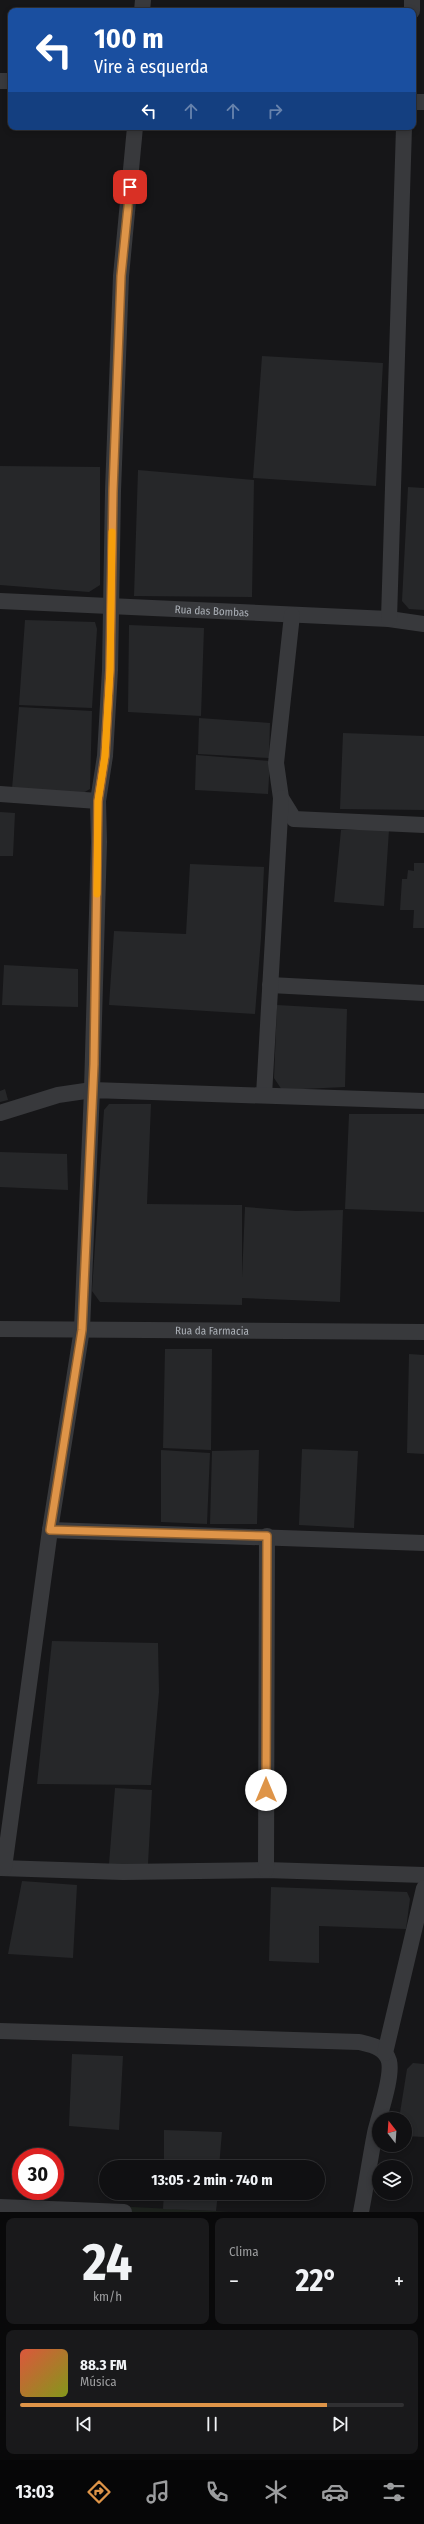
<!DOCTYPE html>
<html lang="pt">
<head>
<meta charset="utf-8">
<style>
  :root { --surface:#101012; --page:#19191b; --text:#f1f3f6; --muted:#9c9d9f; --line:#303032; --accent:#de9448 }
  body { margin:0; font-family:"Fira Sans Condensed",sans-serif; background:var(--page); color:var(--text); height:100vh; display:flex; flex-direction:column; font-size:15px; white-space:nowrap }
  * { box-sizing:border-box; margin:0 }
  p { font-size:13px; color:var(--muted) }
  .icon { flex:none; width:22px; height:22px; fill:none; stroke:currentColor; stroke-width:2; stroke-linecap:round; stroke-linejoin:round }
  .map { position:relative; height:2212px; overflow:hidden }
  .side { display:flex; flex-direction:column; gap:6px; padding:6px; background:#09090a; flex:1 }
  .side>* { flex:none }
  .guide { position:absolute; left:8px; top:8px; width:408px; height:122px; border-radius:8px; box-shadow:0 2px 6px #0003,0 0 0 1px var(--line); background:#1a4fa0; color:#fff; overflow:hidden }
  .needle { width:26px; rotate:343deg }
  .tools { position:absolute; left:372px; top:2112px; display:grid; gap:8px }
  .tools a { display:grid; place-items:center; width:40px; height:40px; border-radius:50%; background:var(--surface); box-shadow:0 2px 6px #0003,0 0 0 1px var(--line); font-size:20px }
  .speed { position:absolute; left:12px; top:2148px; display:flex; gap:8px; font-size:20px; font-weight:700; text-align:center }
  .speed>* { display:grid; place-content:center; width:52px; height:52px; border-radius:50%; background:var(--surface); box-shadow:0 2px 6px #0003,0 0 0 1px var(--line); line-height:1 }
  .speed .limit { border:6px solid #d22; background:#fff; color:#111 }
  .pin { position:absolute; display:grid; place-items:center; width:34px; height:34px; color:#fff; margin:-17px; border-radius:8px; box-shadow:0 2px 6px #0006 }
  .me { position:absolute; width:44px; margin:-22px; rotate:0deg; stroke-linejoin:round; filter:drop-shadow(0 0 3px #0008) }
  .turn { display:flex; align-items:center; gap:14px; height:84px; padding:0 20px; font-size:18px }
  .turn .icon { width:52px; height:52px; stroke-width:2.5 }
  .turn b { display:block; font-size:28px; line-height:34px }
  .lanes { display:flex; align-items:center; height:38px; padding:0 20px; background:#0003; justify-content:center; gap:20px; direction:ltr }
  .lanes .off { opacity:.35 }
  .big { font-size:30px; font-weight:700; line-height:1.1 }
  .side .widget { flex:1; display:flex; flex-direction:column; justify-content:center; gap:6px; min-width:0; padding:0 14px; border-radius:8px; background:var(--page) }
  .side .dial { align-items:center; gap:0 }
  .dial b { font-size:52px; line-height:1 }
  .song { display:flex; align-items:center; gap:12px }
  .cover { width:48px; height:48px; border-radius:6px; background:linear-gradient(135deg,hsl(10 70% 55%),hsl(70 70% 35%)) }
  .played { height:4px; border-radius:2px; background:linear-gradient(90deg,var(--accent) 80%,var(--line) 80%) }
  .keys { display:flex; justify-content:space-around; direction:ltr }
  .heat { display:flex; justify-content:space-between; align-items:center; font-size:22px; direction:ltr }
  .side .tiles { flex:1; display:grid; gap:6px; grid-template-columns:1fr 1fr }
  .widget:last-child { grid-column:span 2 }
  .trip { position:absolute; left:99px; top:2160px; width:226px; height:40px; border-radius:20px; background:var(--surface); box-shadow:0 2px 6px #0003,0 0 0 1px var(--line); font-weight:700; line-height:40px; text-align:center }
  .menu { display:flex; height:64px; justify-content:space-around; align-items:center; background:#060607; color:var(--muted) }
  .menu .icon { width:28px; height:28px }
  .menu .current { color:var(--accent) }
  .menu b { font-size:18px; color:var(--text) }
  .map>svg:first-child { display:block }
  .green { fill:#1d221d }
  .building { fill:#262729 }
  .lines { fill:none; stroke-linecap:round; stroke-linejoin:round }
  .minor { stroke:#38393c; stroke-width:16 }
  .route-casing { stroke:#90602f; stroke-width:10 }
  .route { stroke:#de9448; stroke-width:7 }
  .slow { stroke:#f59e0b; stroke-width:7 }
  .labels { text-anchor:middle; stroke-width:4; stroke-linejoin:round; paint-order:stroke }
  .street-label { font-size:11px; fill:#aaafb6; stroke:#111113 }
</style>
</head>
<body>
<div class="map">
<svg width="424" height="2212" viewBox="0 0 424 2212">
  <rect width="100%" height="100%" fill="#161618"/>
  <path class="green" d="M0 2200 229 2212H0Z"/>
  <path class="building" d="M262 356 383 363 376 486 253 478Z
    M0 466 100 467V585L89 592 0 585Z
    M138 470 254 480 252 597 134 596Z
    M408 487 424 488V610L409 609 402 601Z
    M25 620 95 622 97 629 92 708 19 705Z
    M129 625 204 628 201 716 128 712Z
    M19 707 92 711 90 789 83 793 12 789Z
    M199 718 270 723 269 758 198 754Z
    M343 733 424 736V810L340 809Z
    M196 755 270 761 268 794 195 790Z
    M0 812 15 813 13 856H0Z
    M341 830H389L384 906 334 902Z
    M414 863H424V928H413L414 910H400L402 879H407L408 870 414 871Z
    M190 864 264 867 261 938 255 1014 109 1005 114 931 186 934Z
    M4 965 78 969V1007L2 1005Z
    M277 1005 347 1009 345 1087 282 1090 274 1078Z
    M5 1089 8 1100 0 1102V1091Z
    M109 1104H151L147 1204 242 1205V1278L245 1207 296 1211 343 1210 340 1302 242 1298V1305L100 1302 92 1291 104 1110Z
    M349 1114H424V1212L345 1209Z
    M0 1152 67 1154 68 1190 0 1187Z
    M165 1349H212L211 1450 163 1448Z
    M409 1354 424 1355V1454L407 1453Z
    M302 1449 358 1451 354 1528 299 1525Z
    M161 1450 210 1453 207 1524 161 1522Z
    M259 1450 257 1524H210L212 1451Z
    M52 1641 158 1643 159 1692 151 1785 37 1784Z
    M115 1788 152 1790 148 1864H109Z
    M22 1881 77 1885 73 1958 8 1954Z
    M271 1887 407 1892 410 1899 406 1929 319 1926V1963L269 1961Z
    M72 2054 123 2056 119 2130 69 2126Z
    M413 2063 424 2064V2137L405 2136V2119H399L407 2069Z
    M164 2130 222 2132 219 2167H164Z
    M164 2193H218L216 2211 163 2209Z"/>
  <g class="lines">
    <g class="minor">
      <path d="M142 11 143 0"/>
      <path d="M412 11V0"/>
      <path d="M0 81H11"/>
      <path d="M413 102H424"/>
      <path id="s1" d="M0 601 389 619 424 624"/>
      <path d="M292 615 276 763 281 798 294 819 424 825"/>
      <path d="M389 619 404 127"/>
      <path d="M0 794 98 801 105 756 110 670 113 491 121 276 135 127"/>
      <path d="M270 985 424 993"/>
      <path d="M264 1095 281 798"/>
      <path d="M0 1113 58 1095 92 1090 99 842 98 801"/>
      <path id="s2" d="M0 1329 424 1332"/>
      <path d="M50 1530 424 1543"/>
      <path d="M0 1868 123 1872 266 1870 424 1875"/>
      <path d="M4 1868 50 1530 82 1329 92 1090 424 1101"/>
      <path d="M266 1870 267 1536"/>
      <path d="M0 2031 359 2042C371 2045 385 2047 389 2061 393 2077 379 2115 375 2133 370 2159 366 2186 361 2212"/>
      <path d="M385 2053 424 1888"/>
      <path d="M0 2207 124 2212"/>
    </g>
  </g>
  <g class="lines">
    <defs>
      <path id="route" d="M130 187 121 276 113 491 110 670 105 756 98 801 94 1064 82 1330 50 1530 267 1536 266 1790"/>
    </defs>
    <use href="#route" class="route-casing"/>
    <use href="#route" class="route"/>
    <path class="slow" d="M97 894 98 801 105 756 110 670 112 532"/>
  </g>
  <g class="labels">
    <g class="street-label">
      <text dy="4" stroke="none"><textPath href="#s1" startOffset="212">Rua das Bombas</textPath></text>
      <text dy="4" stroke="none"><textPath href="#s2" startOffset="212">Rua da Farmacia</textPath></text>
    </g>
  </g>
</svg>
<div class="tools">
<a><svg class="needle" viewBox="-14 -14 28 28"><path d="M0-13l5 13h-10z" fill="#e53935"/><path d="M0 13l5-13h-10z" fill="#9c9d9f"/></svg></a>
<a><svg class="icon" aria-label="layers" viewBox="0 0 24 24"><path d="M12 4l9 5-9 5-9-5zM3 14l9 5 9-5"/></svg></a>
</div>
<div class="speed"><div class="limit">30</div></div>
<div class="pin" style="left:130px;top:187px;background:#d93025"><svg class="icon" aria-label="arrive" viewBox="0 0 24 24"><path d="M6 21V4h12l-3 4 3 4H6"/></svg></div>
<svg class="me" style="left:266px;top:1790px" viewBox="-20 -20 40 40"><circle r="19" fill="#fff"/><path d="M0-13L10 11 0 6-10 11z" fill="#de9448"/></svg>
<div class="trip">13:05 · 2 min · 740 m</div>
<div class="guide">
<div class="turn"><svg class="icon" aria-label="left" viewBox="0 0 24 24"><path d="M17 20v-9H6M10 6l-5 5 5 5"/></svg><div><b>100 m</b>Vire à esquerda</div></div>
<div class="lanes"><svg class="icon" aria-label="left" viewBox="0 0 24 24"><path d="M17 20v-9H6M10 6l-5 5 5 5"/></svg><svg class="icon off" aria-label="ahead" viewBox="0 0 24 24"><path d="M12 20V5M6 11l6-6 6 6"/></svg><svg class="icon off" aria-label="ahead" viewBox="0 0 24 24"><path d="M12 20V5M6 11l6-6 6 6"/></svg><svg class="icon off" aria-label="right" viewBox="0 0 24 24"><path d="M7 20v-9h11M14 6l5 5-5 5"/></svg></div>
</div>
</div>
<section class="side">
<div class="tiles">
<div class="widget dial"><b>24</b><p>km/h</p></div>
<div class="widget"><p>Clima</p>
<div class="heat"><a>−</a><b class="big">22°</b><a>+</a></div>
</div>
<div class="widget">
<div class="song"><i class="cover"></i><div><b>88.3 FM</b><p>Música</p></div></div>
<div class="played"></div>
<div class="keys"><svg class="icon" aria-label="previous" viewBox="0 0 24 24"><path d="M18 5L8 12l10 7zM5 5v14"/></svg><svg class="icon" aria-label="pause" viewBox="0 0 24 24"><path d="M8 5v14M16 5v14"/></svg><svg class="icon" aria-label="next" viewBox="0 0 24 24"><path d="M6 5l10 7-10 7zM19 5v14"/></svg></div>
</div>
</div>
</section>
<nav class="menu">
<b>13:03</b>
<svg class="icon current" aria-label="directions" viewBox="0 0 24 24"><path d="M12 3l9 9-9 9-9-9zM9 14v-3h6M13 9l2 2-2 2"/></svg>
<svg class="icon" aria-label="music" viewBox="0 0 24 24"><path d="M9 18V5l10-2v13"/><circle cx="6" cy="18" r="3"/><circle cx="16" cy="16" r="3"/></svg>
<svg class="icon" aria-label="phone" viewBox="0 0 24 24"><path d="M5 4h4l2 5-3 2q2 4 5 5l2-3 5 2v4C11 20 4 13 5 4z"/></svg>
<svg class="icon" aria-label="climate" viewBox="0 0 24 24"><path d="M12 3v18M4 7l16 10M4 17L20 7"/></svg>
<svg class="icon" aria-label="car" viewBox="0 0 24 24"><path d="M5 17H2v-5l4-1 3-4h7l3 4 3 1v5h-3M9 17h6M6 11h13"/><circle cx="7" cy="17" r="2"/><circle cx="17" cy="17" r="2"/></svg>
<svg class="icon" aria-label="filters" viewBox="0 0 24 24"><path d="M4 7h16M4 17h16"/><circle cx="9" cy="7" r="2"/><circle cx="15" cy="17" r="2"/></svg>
</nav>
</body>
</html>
